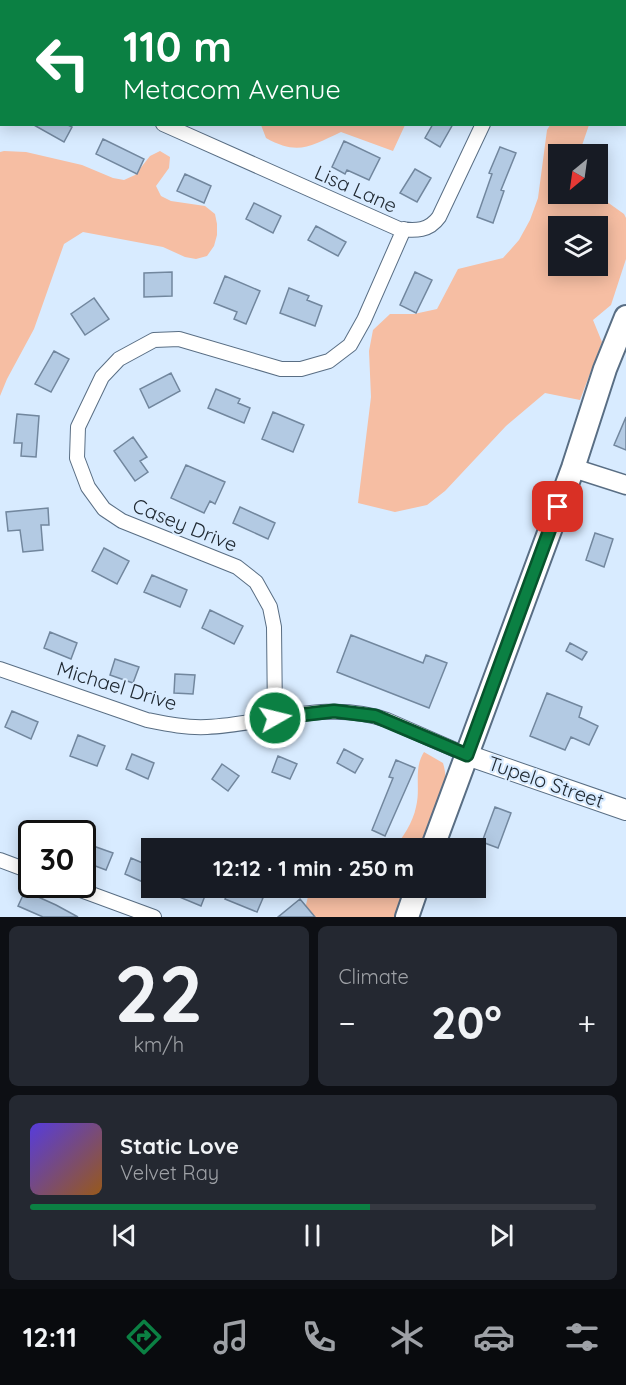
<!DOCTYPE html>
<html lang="en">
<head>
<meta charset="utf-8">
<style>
  :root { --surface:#171b24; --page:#242831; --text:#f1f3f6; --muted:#9ea1a6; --line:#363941; --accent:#0b8043 }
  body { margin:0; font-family:Quicksand,sans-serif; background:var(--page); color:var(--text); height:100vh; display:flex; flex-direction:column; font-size:22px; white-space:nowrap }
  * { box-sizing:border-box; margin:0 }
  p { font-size:20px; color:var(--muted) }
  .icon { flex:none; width:33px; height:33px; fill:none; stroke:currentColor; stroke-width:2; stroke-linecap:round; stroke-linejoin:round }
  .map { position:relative; height:917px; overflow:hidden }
  .side { display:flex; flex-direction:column; gap:9px; padding:9px; background:#0d0f14; flex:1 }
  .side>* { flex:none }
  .top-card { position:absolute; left:0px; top:0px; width:627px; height:126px; box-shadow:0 3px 15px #0003; background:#0b8043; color:#fff; overflow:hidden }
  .needle { width:39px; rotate:209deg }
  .controls { position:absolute; left:548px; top:144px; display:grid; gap:12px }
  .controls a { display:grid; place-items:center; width:60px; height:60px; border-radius:0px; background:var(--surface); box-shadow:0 3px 15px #0003; font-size:30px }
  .speed { position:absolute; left:18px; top:820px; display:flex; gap:12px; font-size:30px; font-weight:700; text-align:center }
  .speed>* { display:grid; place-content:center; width:78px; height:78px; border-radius:50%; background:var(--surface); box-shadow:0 3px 15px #0003; line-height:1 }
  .speed .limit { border:3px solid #111; border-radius:9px; background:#fff; color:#111 }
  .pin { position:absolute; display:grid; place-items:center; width:51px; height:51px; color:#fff; margin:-26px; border-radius:12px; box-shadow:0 3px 9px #0006 }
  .me { position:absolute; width:66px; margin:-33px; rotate:82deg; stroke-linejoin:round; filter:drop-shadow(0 0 4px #0008) }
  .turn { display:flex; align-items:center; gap:21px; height:126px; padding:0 24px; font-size:27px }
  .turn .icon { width:78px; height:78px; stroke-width:2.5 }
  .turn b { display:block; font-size:42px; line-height:51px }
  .big { font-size:45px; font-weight:800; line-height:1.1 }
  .side .tile { flex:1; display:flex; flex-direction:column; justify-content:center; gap:9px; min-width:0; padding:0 21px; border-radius:9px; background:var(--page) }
  .side .dial { align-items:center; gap:0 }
  .dial b { font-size:78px; line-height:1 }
  .song { display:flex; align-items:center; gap:18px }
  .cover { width:72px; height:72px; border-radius:9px; background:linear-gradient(135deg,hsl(250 70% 55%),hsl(30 70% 35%)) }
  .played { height:6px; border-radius:3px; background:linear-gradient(90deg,var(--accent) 60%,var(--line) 60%) }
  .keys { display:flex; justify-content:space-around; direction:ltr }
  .heat { display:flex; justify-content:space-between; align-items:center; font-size:33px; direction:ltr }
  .side .tiles { flex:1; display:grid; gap:9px; grid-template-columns:1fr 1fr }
  .tile:last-child { grid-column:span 2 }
  .trip { position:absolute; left:141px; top:838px; width:345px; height:60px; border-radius:0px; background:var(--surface); box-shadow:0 3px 15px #0003; font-weight:800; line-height:60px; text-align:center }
  .dock { display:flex; height:96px; justify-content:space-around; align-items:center; background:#090b0e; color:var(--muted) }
  .dock .icon { width:42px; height:42px }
  .dock .selected { color:var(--accent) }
  .dock b { font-size:27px; color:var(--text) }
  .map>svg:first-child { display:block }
  .green { fill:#f6bea3; fill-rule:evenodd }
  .building { fill:#b3cae3; stroke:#72879e; stroke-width:1.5 }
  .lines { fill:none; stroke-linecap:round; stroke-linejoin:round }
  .minor-casing { stroke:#596e84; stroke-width:16 }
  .tertiary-casing { stroke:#596e84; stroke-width:21 }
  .secondary-casing { stroke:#596e84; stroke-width:22 }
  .primary-casing { stroke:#596e84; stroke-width:26 }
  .minor { stroke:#fff; stroke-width:14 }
  .tertiary { stroke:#fff; stroke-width:18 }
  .secondary { stroke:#fff; stroke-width:20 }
  .primary { stroke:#fff; stroke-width:22 }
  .route-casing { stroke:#07532c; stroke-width:15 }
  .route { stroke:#0b8043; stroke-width:10 }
  .labels { text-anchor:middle; stroke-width:4.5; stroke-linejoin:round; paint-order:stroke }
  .street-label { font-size:20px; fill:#212a33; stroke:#d8ebff }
</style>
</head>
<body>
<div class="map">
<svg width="626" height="917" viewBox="0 0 626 917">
  <rect width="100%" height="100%" fill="#d8ebff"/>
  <path class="green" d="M261 125V124L405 125 393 151 341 132C311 146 298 156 266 138Z
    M550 125H589L579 154H558V194H596L624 214 626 218V259L611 305 593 320 602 342 580 400 545 393 506 426 445 491 427 505 395 512 358 503 371 397 369 351 373 330 390 314H414L437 309 458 269 503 258 519 240 530 220 538 198 547 130ZM558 226H597V266H558Z
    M4 151 26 152 82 165 113 178 124 180 135 175 150 156 160 151 170 157 169 168 156 186 161 196 171 201 205 206 215 214 217 224V235L214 246 207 256 196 259 185 257 163 247 83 232 64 244 34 329 7 379 0 396V152Z
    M424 752 443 763C452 791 435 823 426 849H393C403 838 413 822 416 807 421 788 413 769 424 752Z
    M310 888H412L402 917H309L305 909Z"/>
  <path class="building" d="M32 124H66L72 127 64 142Z
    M433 124H453L440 147 425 138Z
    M103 139 144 159 137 174 96 154Z
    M344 141 380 158 369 180 347 170 345 174 332 167Z
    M500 147 516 153 501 190 504 191 493 223 477 217 492 174 489 173Z
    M415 169 431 178 417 202 400 193Z
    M185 174 211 186 204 203 177 191Z
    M254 203 281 216 273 233 246 219Z
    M316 226 346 242 338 256 308 240Z
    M172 272V296L144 297V273Z
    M415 272 432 280 416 313 400 305Z
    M225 276 260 291 246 324 234 319 237 312 214 303Z
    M289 288 309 296 307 300 322 306 315 326 280 313Z
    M94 298 109 319 85 335 71 314Z
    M54 351 69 359 51 392 35 384Z
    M171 373 180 391 149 408 140 389Z
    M216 389 240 399 238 403 250 408 244 423 208 408Z
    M273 412 304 425 293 452 262 439Z
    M17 414 39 416 36 457 21 456 22 443H14Z
    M626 417V450L614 445Z
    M133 437 147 457 140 461 148 472 135 481 114 451Z
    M186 465 225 482 215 504 210 501 204 513 171 498Z
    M240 507 275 523 268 539 233 523Z
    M48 508 49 525H41L43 550 23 552 20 530 8 531 6 512Z
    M595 533 613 539 604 567 586 560Z
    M104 548 129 561 117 584 92 571Z
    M152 575 187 590 180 607 144 592Z
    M210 610 243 626 234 644 202 628Z
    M50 632 77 643 71 659 44 648Z
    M351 635 423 663 426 655 447 663 429 708 337 672Z
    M570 643 587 652 582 660 566 651Z
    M115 659 139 667 133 683 110 675Z
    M175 674 195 675 193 694 174 693Z
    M547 693 582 707 579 717 598 726 589 745 571 737 565 750 530 736Z
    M12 711 38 722 31 739 5 727Z
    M78 735 105 746 97 766 70 756Z
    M344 749 363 759 355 773 337 763Z
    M132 754 154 763 148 779 126 769Z
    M278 756 297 764 290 779 272 772Z
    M396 760 415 768 385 836 372 830 393 778 389 777Z
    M222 764 239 776 228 791 212 779Z
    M495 807 511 813 498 848 482 842Z
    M34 821 66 832 65 834H30Z
    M82 842 113 853 106 870 82 861Z
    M131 858 152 867V886L125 874Z
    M158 888H208L201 906Z
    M230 888H240L263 898 257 912 225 899Z
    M25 891 56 905 78 917H43L18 906Z
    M300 899 315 917H278Z"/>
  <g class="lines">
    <defs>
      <path id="minor" d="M0 52 2 53
        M163 124 399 229C416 231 429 231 439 217L483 124
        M0 669 147 720C167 724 186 728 207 727 267 724 328 699 387 720L467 755
        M275 718 274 627 270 607 256 582 237 567 122 521 104 509 88 487 77 458 78 427 102 377 119 359 154 340 179 339 281 369H301L329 361 350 345 364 320 404 229
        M0 860 32 872
        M67 885 154 917"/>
      <path id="tertiary" d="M573 468 626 485"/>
      <path id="secondary" d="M467 755 626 810"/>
      <path id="primary" d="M432 849 573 468 605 369 626 317
        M407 917 417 888"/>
    </defs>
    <use href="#minor" class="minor-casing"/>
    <use href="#tertiary" class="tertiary-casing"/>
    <use href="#secondary" class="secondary-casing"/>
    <use href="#primary" class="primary-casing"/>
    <use href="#minor" class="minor"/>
    <use href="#tertiary" class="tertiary"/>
    <use href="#secondary" class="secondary"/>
    <use href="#primary" class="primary"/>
  </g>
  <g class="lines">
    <defs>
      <path id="route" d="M275 718 334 711 375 716 467 755 558 507"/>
    </defs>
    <use href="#route" class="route-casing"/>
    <use href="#route" class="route"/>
  </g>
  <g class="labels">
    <g class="street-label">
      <text transform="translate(356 189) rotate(24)" y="7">Lisa Lane</text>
      <text transform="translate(185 525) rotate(22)" y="7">Casey Drive</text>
      <text transform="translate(117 686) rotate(17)" y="7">Michael Drive</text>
      <text transform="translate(546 782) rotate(19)" y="7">Tupelo Street</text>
    </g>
  </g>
</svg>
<div class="controls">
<a><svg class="needle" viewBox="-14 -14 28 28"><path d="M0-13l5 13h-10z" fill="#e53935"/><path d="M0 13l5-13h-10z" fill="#9ea1a6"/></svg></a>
<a><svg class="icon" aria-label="layers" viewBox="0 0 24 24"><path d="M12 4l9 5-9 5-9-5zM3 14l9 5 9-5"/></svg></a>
</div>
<div class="speed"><div class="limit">30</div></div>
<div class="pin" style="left:558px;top:507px;background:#d93025"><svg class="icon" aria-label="arrive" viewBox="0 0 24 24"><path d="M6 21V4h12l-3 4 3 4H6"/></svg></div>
<svg class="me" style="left:275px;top:718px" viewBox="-20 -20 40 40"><circle r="17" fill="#0b8043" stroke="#fff" stroke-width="3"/><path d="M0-11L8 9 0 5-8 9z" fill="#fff"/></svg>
<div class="trip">12:12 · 1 min · 250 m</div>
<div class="top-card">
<div class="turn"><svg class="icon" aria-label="left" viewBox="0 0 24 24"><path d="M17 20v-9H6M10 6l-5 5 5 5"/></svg><div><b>110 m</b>Metacom Avenue</div></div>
</div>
</div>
<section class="side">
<div class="tiles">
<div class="tile dial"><b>22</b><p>km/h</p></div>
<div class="tile"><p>Climate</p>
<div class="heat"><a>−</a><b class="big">20°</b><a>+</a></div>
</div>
<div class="tile">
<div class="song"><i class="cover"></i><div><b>Static Love</b><p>Velvet Ray</p></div></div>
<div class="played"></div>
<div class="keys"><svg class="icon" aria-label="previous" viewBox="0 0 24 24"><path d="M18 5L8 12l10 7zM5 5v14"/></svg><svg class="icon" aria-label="pause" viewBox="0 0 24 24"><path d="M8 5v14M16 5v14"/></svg><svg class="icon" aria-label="next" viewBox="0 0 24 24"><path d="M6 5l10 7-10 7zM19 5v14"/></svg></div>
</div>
</div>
</section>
<nav class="dock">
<b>12:11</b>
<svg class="icon selected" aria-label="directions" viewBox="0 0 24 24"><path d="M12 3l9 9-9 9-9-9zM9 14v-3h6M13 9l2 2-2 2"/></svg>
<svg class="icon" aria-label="music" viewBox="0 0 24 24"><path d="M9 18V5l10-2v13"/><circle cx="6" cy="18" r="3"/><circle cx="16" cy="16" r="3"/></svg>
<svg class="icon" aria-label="phone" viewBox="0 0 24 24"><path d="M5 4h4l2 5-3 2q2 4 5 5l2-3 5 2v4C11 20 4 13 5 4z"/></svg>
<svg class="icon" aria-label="climate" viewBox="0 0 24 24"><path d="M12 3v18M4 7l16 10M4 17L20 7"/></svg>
<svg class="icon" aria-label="car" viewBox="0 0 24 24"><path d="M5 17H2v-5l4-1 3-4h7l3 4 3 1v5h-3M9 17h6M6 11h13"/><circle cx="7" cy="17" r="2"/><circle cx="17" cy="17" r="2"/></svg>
<svg class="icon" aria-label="filters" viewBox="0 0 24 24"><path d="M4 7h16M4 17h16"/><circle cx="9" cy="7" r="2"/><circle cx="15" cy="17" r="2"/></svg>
</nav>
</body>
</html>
